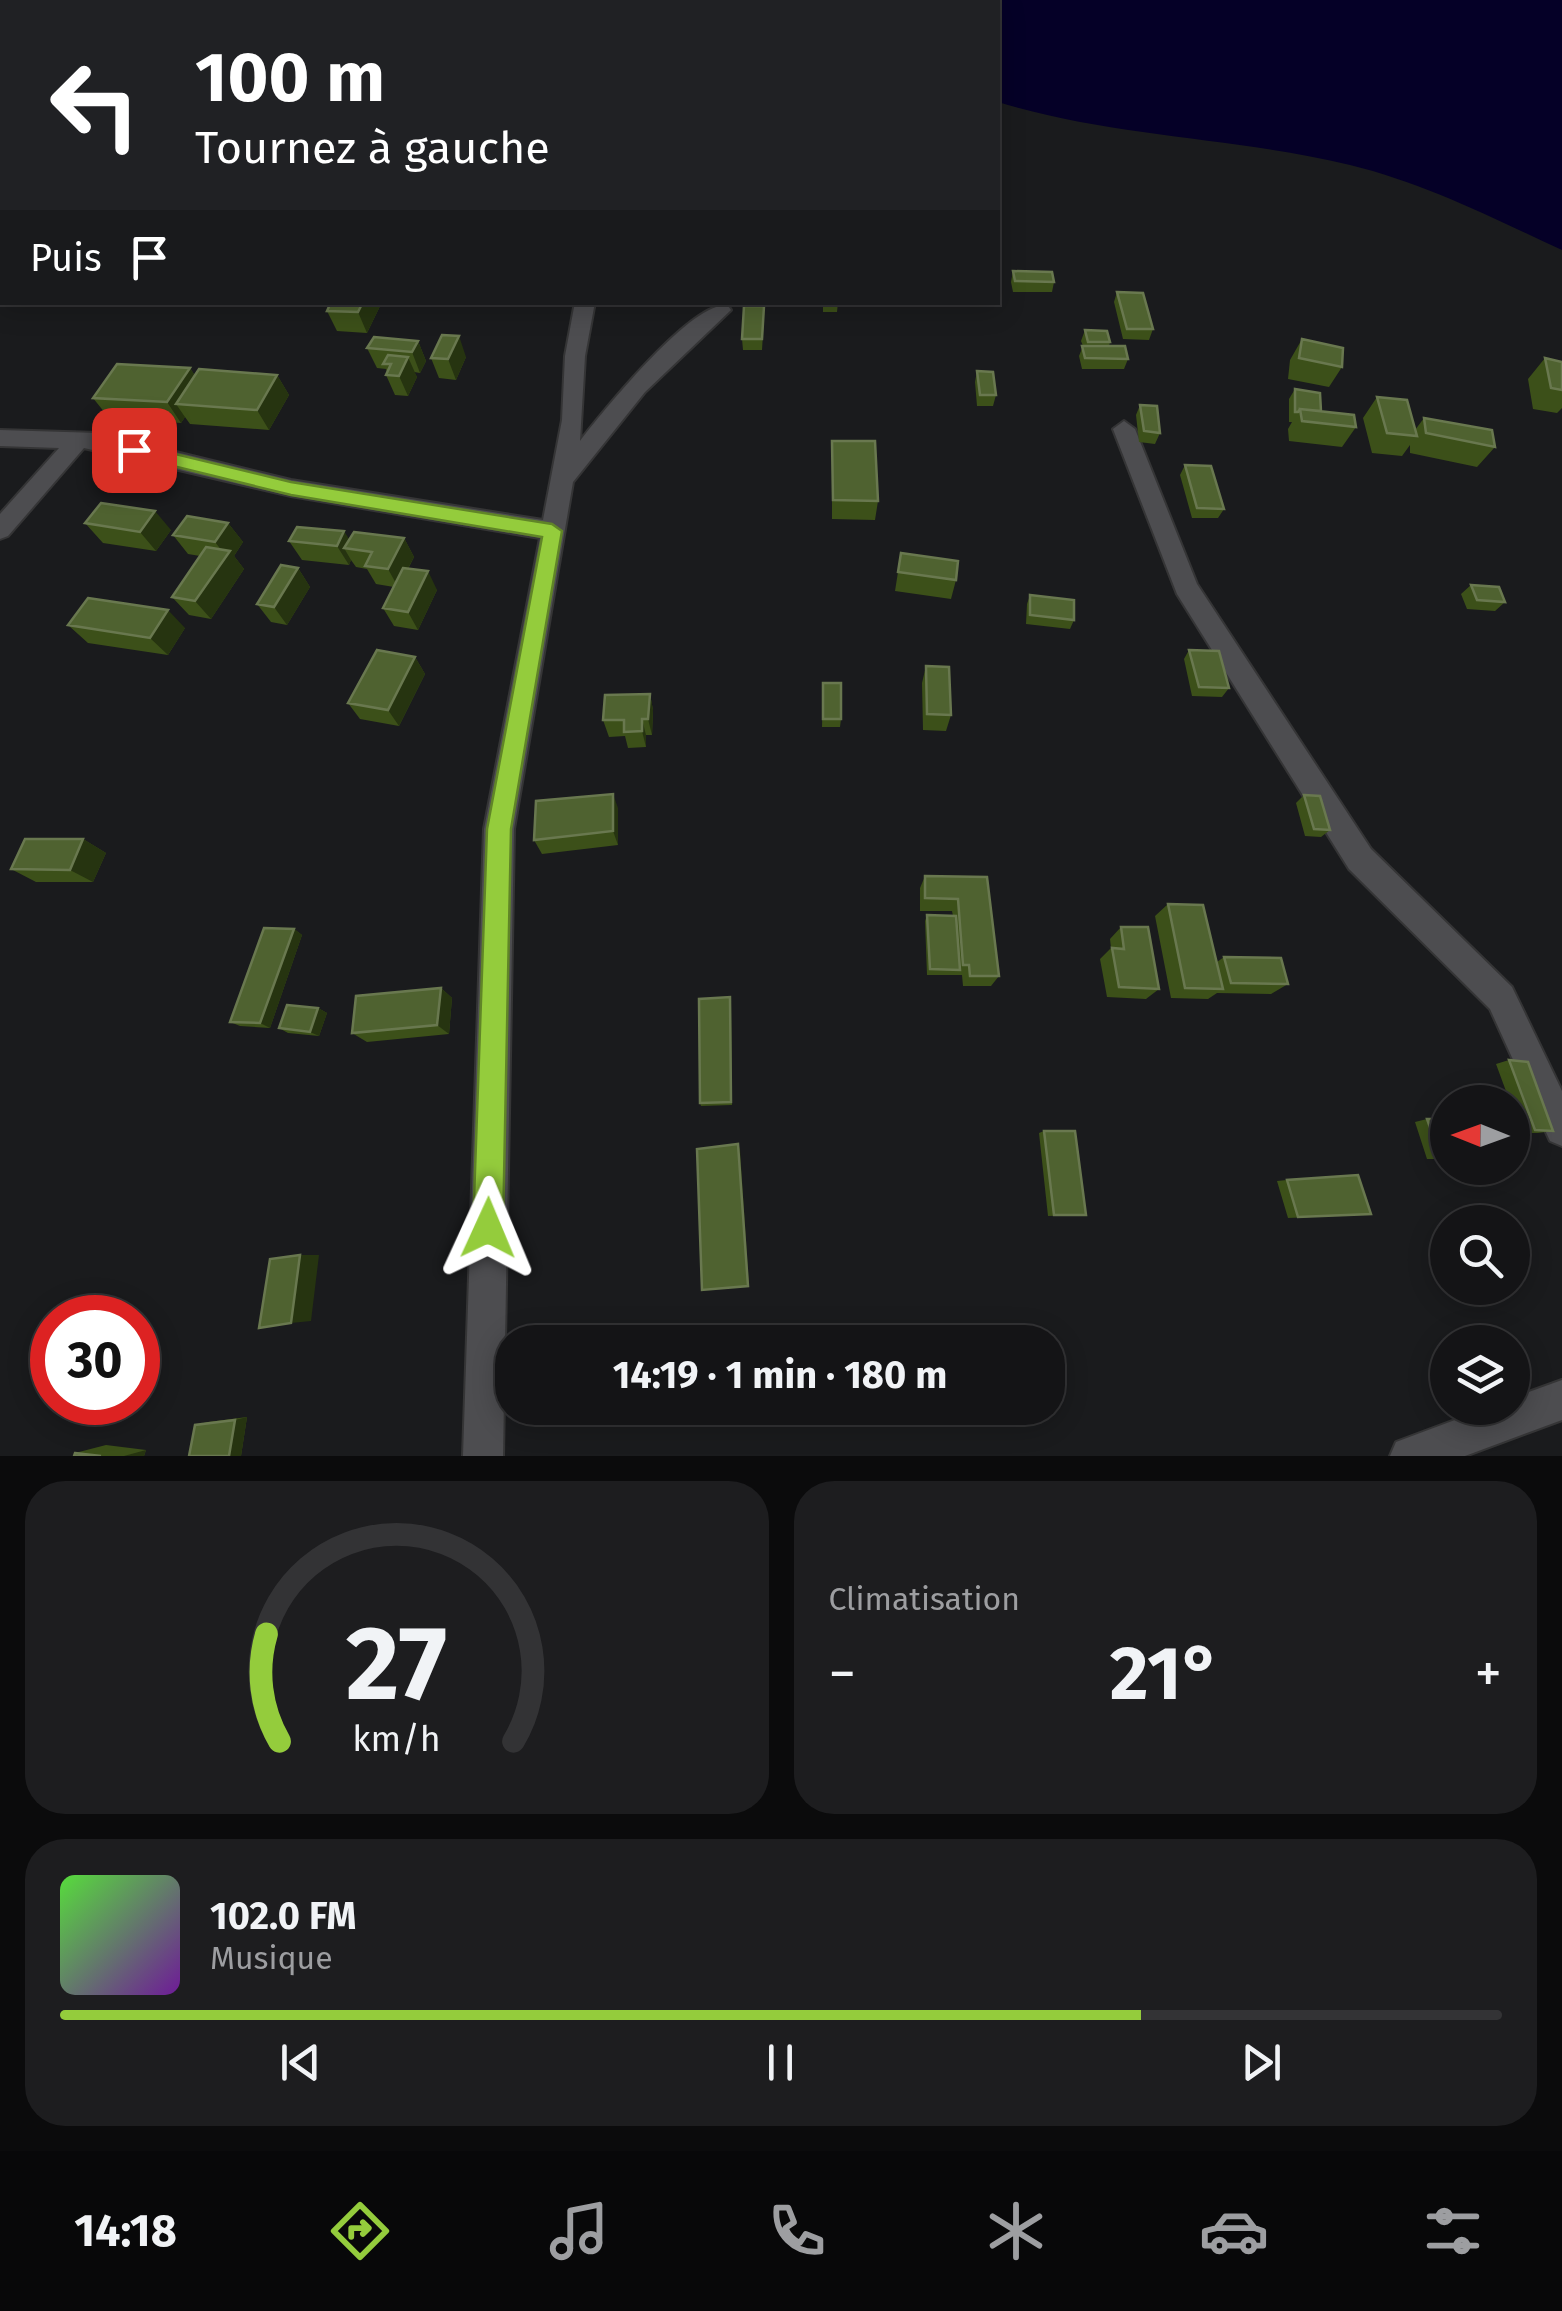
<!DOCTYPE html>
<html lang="fr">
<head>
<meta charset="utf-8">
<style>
  :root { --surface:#141416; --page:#1d1d1f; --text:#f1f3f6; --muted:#9d9ea1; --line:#333335; --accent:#94cc3c }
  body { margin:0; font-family:"Fira Sans",sans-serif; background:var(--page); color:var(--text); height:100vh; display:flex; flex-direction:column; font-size:38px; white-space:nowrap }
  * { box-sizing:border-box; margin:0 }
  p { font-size:32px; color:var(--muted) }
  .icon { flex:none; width:55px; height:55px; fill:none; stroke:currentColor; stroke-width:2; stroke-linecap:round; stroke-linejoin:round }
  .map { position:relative; height:1456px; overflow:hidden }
  .panel { display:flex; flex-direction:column; gap:25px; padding:25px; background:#0b0b0c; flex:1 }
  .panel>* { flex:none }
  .banner { position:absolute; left:0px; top:0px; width:1000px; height:305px; box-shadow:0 5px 25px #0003,0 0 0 2px var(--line); background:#202124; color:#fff; overflow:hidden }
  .needle { width:65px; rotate:271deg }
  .buttons { position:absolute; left:1430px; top:1085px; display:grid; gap:20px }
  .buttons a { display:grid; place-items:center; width:100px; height:100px; border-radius:50%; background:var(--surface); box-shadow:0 5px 25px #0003,0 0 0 2px var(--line); font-size:50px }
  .speed { position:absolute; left:30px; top:1295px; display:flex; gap:20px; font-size:50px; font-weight:700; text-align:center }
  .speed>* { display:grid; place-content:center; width:130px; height:130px; border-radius:50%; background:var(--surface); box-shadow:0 5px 25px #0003,0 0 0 2px var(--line); line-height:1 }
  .speed .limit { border:15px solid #d22; background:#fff; color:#111 }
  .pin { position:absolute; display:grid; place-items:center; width:85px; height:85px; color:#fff; margin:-42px; border-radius:20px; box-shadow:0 5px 15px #0006 }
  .me { position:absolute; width:110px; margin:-55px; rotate:1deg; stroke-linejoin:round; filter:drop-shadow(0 0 8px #0008) }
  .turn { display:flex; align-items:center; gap:35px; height:210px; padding:0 30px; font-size:45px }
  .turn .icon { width:130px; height:130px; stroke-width:2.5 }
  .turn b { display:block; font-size:70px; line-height:85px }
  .then { display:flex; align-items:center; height:95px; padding:0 30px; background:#0003; gap:20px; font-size:38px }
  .big { font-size:75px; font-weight:700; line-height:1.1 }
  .panel .card { flex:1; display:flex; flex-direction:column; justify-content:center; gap:15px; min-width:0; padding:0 35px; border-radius:40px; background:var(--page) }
  .panel .dial { align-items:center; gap:0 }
  .dial svg { height:260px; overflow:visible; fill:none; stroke:var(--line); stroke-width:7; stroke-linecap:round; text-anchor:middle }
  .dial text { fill:var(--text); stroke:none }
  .song { display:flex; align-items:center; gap:30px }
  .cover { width:120px; height:120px; border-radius:15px; background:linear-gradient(135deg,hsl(110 70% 55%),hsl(280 70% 35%)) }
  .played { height:10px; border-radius:5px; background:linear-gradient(90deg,var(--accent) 75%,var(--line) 75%) }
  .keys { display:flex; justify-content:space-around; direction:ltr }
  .heat { display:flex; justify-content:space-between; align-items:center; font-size:55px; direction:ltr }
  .panel .tiles { flex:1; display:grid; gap:25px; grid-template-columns:1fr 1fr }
  .card:last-child { grid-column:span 2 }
  .trip { position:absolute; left:495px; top:1325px; width:570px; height:100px; border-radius:40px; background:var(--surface); box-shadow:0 5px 25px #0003,0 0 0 2px var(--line); font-weight:700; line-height:100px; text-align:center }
  .tabs { display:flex; height:160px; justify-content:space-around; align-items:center; background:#080809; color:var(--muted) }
  .tabs .icon { width:70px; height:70px }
  .tabs .active { color:var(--accent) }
  .tabs b { font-size:45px; color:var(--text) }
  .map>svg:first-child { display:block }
  .water { fill:#050027 }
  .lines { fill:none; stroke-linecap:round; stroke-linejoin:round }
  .minor-casing { stroke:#353536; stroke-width:4 }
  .minor { fill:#4d4d50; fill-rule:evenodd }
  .wall { fill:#3c5019 }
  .shaded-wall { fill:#263410 }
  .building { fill:#4f6230; stroke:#69784f; stroke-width:2.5 }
  .route { fill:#94cc3c; stroke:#608527; stroke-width:2.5 }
</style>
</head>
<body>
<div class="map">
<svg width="1562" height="1456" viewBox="0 0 1562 1456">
  <rect width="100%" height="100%" fill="#1a1b1d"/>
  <path class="water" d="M0 0H1562V250C1493 218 1424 183 1350 165 1234 137 1111 137 998 102V2H2L0 87Z"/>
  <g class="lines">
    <defs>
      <path id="minor" d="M575 302H595L585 356 580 441C602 413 694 298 728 306L731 310 645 392 573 482 514 829 503 1456H463L484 829 540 538 291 496 84 448 8 536 0 539V514L59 448 0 446V430L98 433 291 480 543 520 562 420 565 356Z
        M1124 421 1135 429 1197 584 1371 849 1512 987 1562 1091V1146L1550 1141 1490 1009 1349 869 1177 594 1113 429Z
        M1562 1380V1420L1465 1456H1390L1396 1442 1487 1408H1512V1398Z"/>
    </defs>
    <use href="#minor" class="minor-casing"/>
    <use href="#minor" class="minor"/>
  </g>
  <path class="wall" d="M1013 271 1054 282 1052 292H1013L1011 282Z
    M1117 292 1153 329 1149 340 1123 339 1114 302Z
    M382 302 367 333 337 331 327 311Z
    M823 302H838L837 312H823Z
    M764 317 762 350H743L742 339Z
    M1085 330 1110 342 1109 346 1128 359 1124 369H1082L1079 356 1083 346 1081 341Z
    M1302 339 1342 367 1329 387 1288 379 1290 360Z
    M418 341 426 361 420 373 414 372 417 377 408 396 395 395 386 375 387 372 386 369 377 368 367 348Z
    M466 357 456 380 439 378 431 358Z
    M1545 358 1562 362V408L1557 413 1533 409 1528 379Z
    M190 368 195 376 277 375 289 395 269 430 190 424 185 417 181 423 109 418 93 398Z
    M977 371 996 395 993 406H977L975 382Z
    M1295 389 1321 411 1356 427 1342 447 1289 441 1288 429 1292 422H1289V399Z
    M1377 397 1415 430 1424 418 1495 447 1477 467 1410 453V445L1402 456 1372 453 1363 418Z
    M1140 405 1160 433 1155 444 1139 442 1136 415Z
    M832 441 878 501 875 520 832 519Z
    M1185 465 1224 509 1218 518H1192L1180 475Z
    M85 523 171 530 156 551 103 543Z
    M228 523 243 542 234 556 244 569 211 619 189 615 172 597 200 556 188 554 173 535Z
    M404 538 414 557 408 569 437 590 418 630 394 626 383 608 394 587 376 584 367 569 356 567 351 560 349 565 302 560 289 541Z
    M901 553 956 580 951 599 895 591Z
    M298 568 310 587 287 625 271 622 257 604Z
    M1471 585 1505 602 1495 611 1467 609 1461 594Z
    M1030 595 1074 620 1070 629 1026 624 1027 604Z
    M68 625 185 628 168 655 88 643Z
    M1189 650 1229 688 1222 697 1192 696 1184 659Z
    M415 657 425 674 399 726 360 719 348 703Z
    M926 666 951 715 946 731 923 730 922 683Z
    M823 683 841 719 840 727H822Z
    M650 694 653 710 652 735H646V747L628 748 625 736 609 737 603 720Z
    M1304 795 1330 830 1321 837 1305 836 1296 803Z
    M618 808V845L542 854 534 840Z
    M83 839 106 853 93 882H36L11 869Z
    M925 876 987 877 999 976 991 986H963L962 975H927L925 921 927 915 953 916 952 911H920V888Z
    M1168 904 1217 962 1224 957 1288 984 1271 994 1217 993 1208 999 1171 998 1155 916Z
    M1121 927 1159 989 1146 999 1107 997 1100 959 1111 948 1110 939Z
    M294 929 302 935 270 1028 240 1026 230 1022Z
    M441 988 452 998 449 1034 367 1042 352 1033Z
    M731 1002 732 1105 701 1106 700 1103Z
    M318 1008 327 1013 319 1036 288 1033 279 1028Z
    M1509 1060 1553 1131 1538 1133H1521L1512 1110V1102H1510L1496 1064Z
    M1427 1119H1448V1159H1427L1415 1122Z
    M1044 1131 1086 1215 1048 1216 1039 1133Z
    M1287 1180 1359 1215 1288 1218 1277 1181Z
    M247 1417 241 1456H189L195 1425 208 1422Z
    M106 1445 146 1450 144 1456H74L75 1453Z"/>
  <path class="shaded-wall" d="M363 302H382L367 333 358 312Z
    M459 336 466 357 456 380 448 359Z
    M418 341 426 361 420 373 412 352Z
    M408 357 417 377 408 396 399 376Z
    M190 368 203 388 176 404 185 417 181 423 167 402Z
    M277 375 289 395 269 430 257 410Z
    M155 511 171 530 156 551 140 532Z
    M228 523 243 542 234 556 244 569 211 619 195 601 226 556 215 542Z
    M344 531 356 550 344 548 351 560 349 565 337 546Z
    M404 538 414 557 398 587 388 569Z
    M298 568 310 587 287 625 274 607Z
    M428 571 437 590 418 630 408 612Z
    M168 610 185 628 168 655 150 638Z
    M415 657 425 674 399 726 388 710Z
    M650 694 653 710 652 735 648 719Z
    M642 719 646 735V747L642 731Z
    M613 794 618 808V845L613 831Z
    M83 839 106 853 93 882 70 870Z
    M294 929 302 935 270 1028 260 1023Z
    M441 988 452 998 449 1034 437 1025Z
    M318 1008 327 1013 319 1036 310 1032Z
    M738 1144 740 1149 749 1286H748Z
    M300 1255H319L311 1321 291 1323Z
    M247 1417 241 1456H229L235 1420Z
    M146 1450 144 1456H124Z"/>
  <path class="building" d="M1013 271 1052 272 1054 282 1015 281Z
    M1117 292 1143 293 1153 329H1127Z
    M331 302H363L358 312 327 311Z
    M744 306H764L762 339H742Z
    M1085 330 1107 331 1110 342H1088Z
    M442 335 459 336 448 359 431 358Z
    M374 337 418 341 412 352 367 348Z
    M1302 339 1343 348 1342 367 1299 358Z
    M1082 346H1125L1128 359 1085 358Z
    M388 355 408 357 399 376 386 375 391 364H383Z
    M1545 358 1562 362V390L1551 388Z
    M117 364 190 368 167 402 93 398Z
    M199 369 277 375 257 410 176 404Z
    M977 371 993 372 996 395H980Z
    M1295 389 1320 393 1321 411 1300 409 1298 412H1295Z
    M1377 397 1407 400 1417 436 1387 433Z
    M1140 405 1157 406 1160 433 1144 431Z
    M1300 409 1354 415 1356 427 1302 421Z
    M1424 418 1492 430 1495 447 1426 433Z
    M832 441H875L878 501 833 500Z
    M1185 465 1211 466 1224 509 1197 508Z
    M101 503 155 511 140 532 85 523Z
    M187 516 228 523 215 542 173 535Z
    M297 527 344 531 337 546 289 541Z
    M354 532 404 538 388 569 365 566 372 552 344 548Z
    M206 547 230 551 195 601 172 597Z
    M901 553 958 561 956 580 898 572Z
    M281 565 298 568 274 607 257 604Z
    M403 568 428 571 408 612 383 608Z
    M1471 585 1499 587 1505 602 1477 600Z
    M1030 595 1074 600V620L1030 615Z
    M88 598 168 610 150 638 68 625Z
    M377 650 415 657 388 710 348 703Z
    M1189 650 1219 651 1229 688 1199 687Z
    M926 666 949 667 951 715 927 714Z
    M823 683H841V719H823Z
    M650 694 648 719H642V731L624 732V720H603L605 695Z
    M613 794V831L534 840 536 801Z
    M1304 795 1320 796 1330 830 1314 829Z
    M25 839H83L70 870 11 869Z
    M925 876 987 877 999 976H970L969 965H963L958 899 925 898Z
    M1168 904 1203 905 1223 989 1185 988Z
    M927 915 956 916 960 970 930 969Z
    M1121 927H1148L1159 989 1119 987 1112 948 1124 949Z
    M264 928 294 929 260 1023 230 1022Z
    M1224 957 1281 958 1288 984 1231 983Z
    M441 988 437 1025 352 1033 356 996Z
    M730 997 731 1102 700 1103 699 999Z
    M287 1005 318 1008 310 1032 279 1028Z
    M1509 1060 1528 1062 1553 1131 1535 1130Z
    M1427 1119H1448V1156H1440Z
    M1044 1131H1075L1086 1215H1054Z
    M738 1144 748 1286 702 1290 697 1149Z
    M1358 1175 1371 1214 1298 1217 1287 1180Z
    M300 1255 291 1323 259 1328 270 1259Z
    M235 1420 229 1456H189L195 1425Z
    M75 1453 101 1456H74Z"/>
  <path class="route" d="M134 444 291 482 552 524 562 531 511 829 503 1228 498 1239 488 1243 477 1239 473 1228 487 829 542 537 291 495 128 455 125 450Z"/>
</svg>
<div class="buttons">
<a><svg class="needle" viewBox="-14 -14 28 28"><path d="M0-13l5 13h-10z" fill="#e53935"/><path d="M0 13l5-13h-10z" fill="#9d9ea1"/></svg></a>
<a><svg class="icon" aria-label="search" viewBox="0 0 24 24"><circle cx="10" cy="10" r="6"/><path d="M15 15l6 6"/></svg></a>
<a><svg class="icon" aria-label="layers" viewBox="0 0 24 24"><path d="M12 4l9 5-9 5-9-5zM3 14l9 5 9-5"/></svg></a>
</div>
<div class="speed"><div class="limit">30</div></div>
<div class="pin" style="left:134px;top:450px;background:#d93025"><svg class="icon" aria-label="arrive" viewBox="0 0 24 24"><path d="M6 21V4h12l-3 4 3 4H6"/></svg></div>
<svg class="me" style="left:488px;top:1228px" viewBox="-20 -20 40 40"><path d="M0-17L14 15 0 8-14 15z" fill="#94cc3c" stroke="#fff" stroke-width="4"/></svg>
<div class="trip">14:19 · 1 min · 180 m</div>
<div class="banner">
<div class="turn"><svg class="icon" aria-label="left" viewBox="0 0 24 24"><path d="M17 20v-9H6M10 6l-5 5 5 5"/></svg><div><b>100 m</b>Tournez à gauche</div></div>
<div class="then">Puis<svg class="icon" aria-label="arrive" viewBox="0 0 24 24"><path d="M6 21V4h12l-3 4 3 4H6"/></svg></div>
</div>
</div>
<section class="panel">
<div class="tiles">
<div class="card dial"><svg viewBox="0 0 100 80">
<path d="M14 69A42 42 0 1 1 86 69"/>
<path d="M14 69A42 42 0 0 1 10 36" stroke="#94cc3c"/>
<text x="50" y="56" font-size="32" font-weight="700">27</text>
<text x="50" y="72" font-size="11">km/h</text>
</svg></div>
<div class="card"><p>Climatisation</p>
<div class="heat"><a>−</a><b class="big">21°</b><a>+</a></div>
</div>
<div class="card">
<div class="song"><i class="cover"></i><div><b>102.0 FM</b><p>Musique</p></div></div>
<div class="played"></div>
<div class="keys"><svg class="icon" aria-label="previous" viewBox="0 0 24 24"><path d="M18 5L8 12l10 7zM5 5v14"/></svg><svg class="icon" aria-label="pause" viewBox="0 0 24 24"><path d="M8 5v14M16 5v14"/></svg><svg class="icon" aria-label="next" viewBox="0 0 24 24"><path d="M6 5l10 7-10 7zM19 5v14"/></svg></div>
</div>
</div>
</section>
<nav class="tabs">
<b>14:18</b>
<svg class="icon active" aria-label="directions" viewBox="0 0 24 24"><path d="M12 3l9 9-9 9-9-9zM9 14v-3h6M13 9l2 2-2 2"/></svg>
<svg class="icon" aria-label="music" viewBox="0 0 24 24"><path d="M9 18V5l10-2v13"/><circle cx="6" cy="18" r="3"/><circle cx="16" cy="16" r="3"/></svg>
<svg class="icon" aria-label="phone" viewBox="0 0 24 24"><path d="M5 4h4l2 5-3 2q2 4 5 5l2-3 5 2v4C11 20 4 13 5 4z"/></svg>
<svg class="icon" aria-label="climate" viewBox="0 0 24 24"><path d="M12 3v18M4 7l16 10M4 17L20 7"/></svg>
<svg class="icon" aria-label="car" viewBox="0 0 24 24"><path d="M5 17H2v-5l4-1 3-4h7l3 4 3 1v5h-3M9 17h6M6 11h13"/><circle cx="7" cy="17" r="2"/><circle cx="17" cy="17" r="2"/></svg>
<svg class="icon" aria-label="filters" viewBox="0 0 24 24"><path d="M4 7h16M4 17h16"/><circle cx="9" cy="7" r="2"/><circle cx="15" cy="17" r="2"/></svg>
</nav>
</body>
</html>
